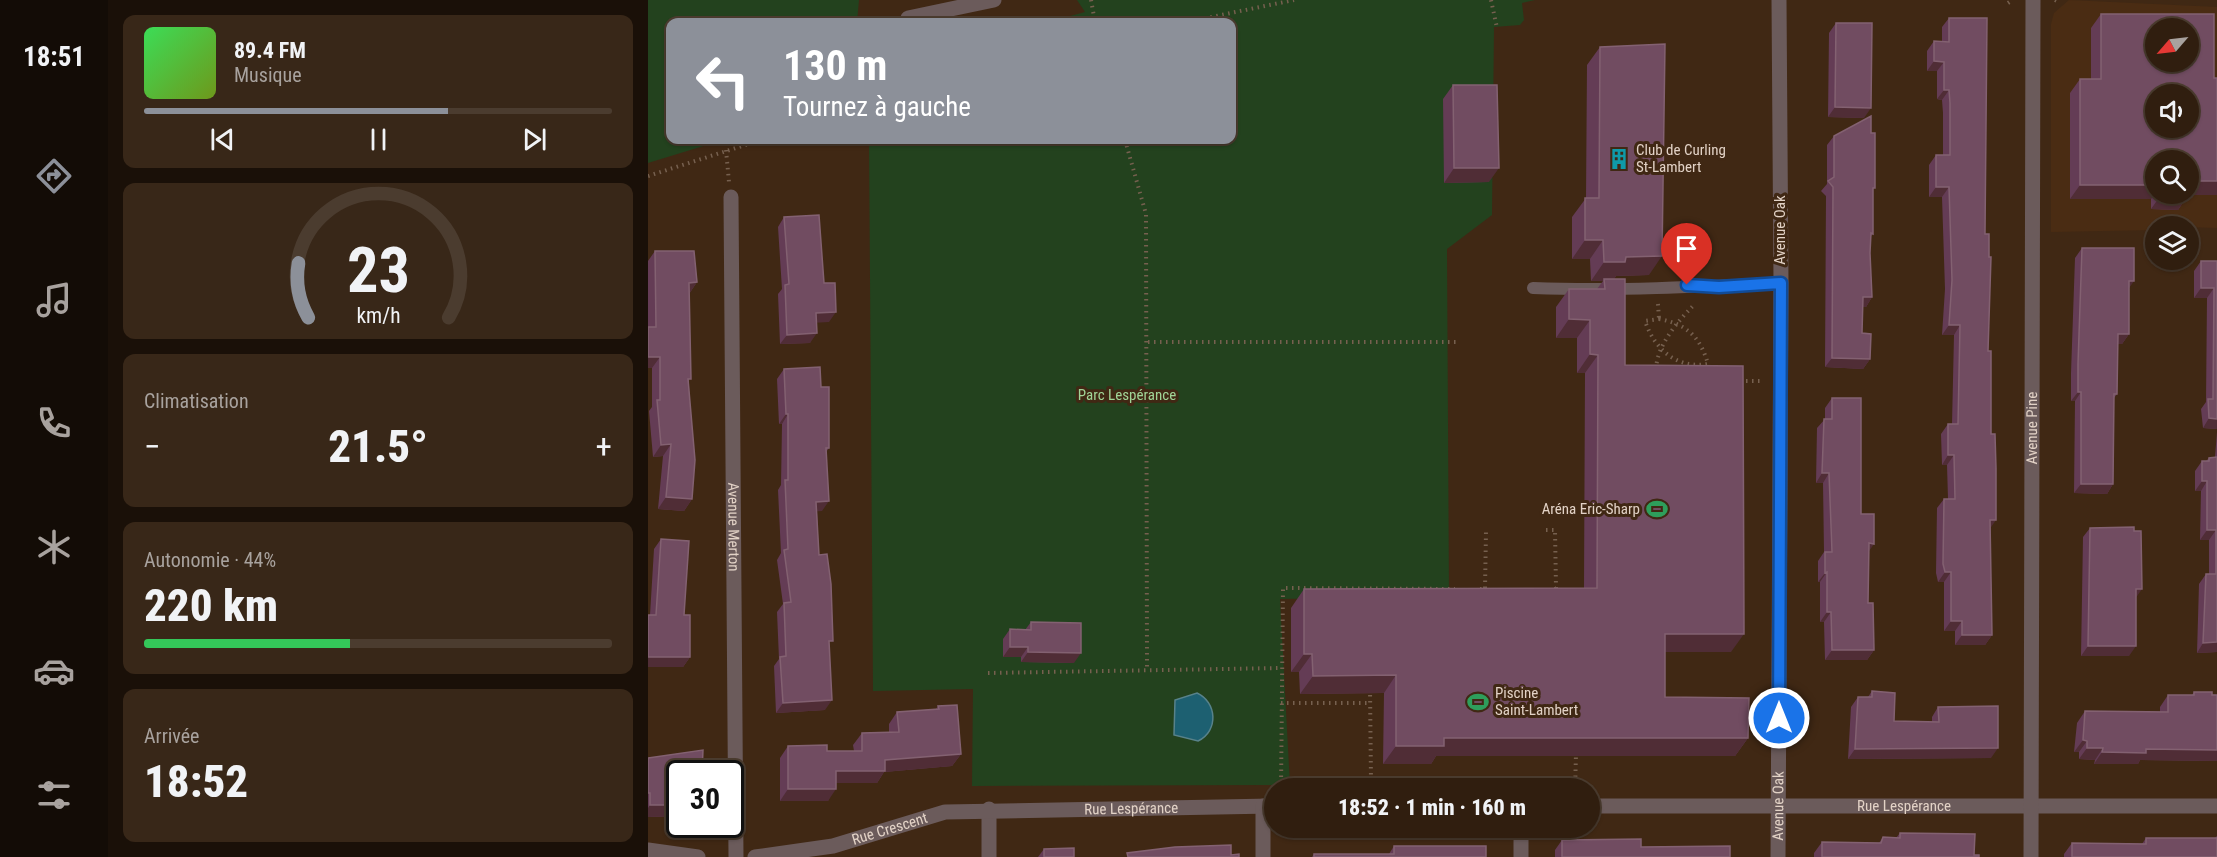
<!DOCTYPE html>
<html lang="fr">
<head>
<meta charset="utf-8">
<style>
  :root { --surface:#301e0f; --page:#382718; --text:#f1f3f6; --muted:#a8a29e; --line:#4b3c2f; --accent:#8c9099 }
  body { margin:0; font-family:"Roboto Condensed",sans-serif; background:var(--page); color:var(--text); height:100vh; display:flex; flex-direction:column; font-size:22px; white-space:nowrap }
  * { box-sizing:border-box; margin:0 }
  p { font-size:20px; color:var(--muted) }
  .icon { flex:none; width:33px; height:33px; fill:none; stroke:currentColor; stroke-width:2; stroke-linecap:round; stroke-linejoin:round }
  .map { position:relative; flex:1; overflow:hidden }
  .details { display:flex; flex-direction:column; gap:15px; padding:15px; background:#1a1008; width:540px }
  .details>* { flex:none }
  .banner { position:absolute; left:18px; top:18px; width:570px; height:126px; border-radius:12px; box-shadow:0 2px 4px #0004,0 0 0 2px var(--line); background:#8c9099; color:#fff; overflow:hidden }
  .needle { width:39px; rotate:242deg }
  .buttons { position:absolute; left:1497px; top:18px; display:grid; gap:12px }
  .buttons a { display:grid; place-items:center; width:54px; height:54px; border-radius:50%; background:var(--surface); box-shadow:0 2px 4px #0004,0 0 0 2px var(--line); font-size:30px }
  .speed { position:absolute; left:18px; top:760px; display:flex; gap:12px; font-size:30px; font-weight:700; text-align:center }
  .speed>* { display:grid; place-content:center; width:78px; height:78px; border-radius:50%; background:var(--surface); box-shadow:0 2px 4px #0004,0 0 0 2px var(--line); line-height:1 }
  .speed .limit { border:3px solid #111; border-radius:9px; background:#fff; color:#111 }
  .pin { position:absolute; display:grid; place-items:center; width:51px; height:51px; color:#fff; margin:-62px -26px; border-radius:50% 50% 50% 0; rotate:-45deg; box-shadow:0 0 6px #0007 }
  .pin .icon { rotate:45deg }
  .me { position:absolute; width:66px; margin:-33px; rotate:0deg; stroke-linejoin:round; filter:drop-shadow(0 0 4px #0008) }
  .turn { display:flex; align-items:center; gap:21px; height:126px; padding:0 18px; font-size:27px }
  .turn .icon { width:78px; height:78px; stroke-width:2.5 }
  .turn b { display:block; font-size:42px; line-height:51px }
  .big { font-size:45px; font-weight:800; line-height:1.1 }
  .details .widget { flex:1; display:flex; flex-direction:column; justify-content:center; gap:9px; min-width:0; padding:0 21px; border-radius:12px; background:var(--page) }
  .details .dial { align-items:center; gap:0 }
  .dial svg { height:156px; overflow:visible; fill:none; stroke:var(--line); stroke-width:7; stroke-linecap:round; text-anchor:middle }
  .dial text { fill:var(--text); stroke:none }
  .song { display:flex; align-items:center; gap:18px }
  .cover { width:72px; height:72px; border-radius:9px; background:linear-gradient(135deg,hsl(130 70% 55%),hsl(80 70% 35%)) }
  .played { height:6px; border-radius:3px; background:linear-gradient(90deg,var(--accent) 65%,var(--line) 65%) }
  .keys { display:flex; justify-content:space-around; direction:ltr }
  .heat { display:flex; justify-content:space-between; align-items:center; font-size:33px; direction:ltr }
  .charge { height:9px; border-radius:4px; background:linear-gradient(90deg,#34c759 44%,var(--line) 0) }
  .trip { position:absolute; left:616px; top:778px; width:336px; height:60px; border-radius:30px; background:var(--surface); box-shadow:0 2px 4px #0004,0 0 0 2px var(--line); font-weight:800; line-height:60px; text-align:center }
  main { display:flex; flex:1; min-height:0 }
  .tab-bar { display:flex; flex-direction:column; width:108px; justify-content:space-around; align-items:center; background:#130c06; color:var(--muted) }
  .tab-bar .icon { width:42px; height:42px }
  .tab-bar .current { color:var(--accent) }
  .tab-bar b { font-size:27px; color:var(--text) }
  .map>svg:first-child { display:block }
  .built { fill:#4a2c13; fill-rule:evenodd }
  .green { fill:#23421e }
  .water { fill:#1d6071; stroke:#58828a; stroke-width:1.5 }
  .lines { fill:none; stroke-linecap:round; stroke-linejoin:round }
  .path { stroke:#76604f; stroke-width:4; stroke-dasharray:1.5 4.5; stroke-linecap:butt }
  .service { stroke:#6b5b5b; stroke-width:12 }
  .minor { stroke:#6b5b5b; stroke-width:15 }
  .wall { fill:#643c55; fill-rule:evenodd }
  .shaded-wall { fill:#502d36 }
  .building { fill:#714c61; stroke:#836171; stroke-width:1.5; fill-rule:evenodd }
  .route-casing { stroke:#114b97; stroke-width:15 }
  .route { stroke:#1a73e8; stroke-width:10 }
  .labels { text-anchor:middle; stroke-width:6; stroke-linejoin:round; paint-order:stroke }
  .poi-label { font-size:15px; fill:#e2d2c6; stroke:#402814; text-anchor:start }
  .street-label { font-size:15px; fill:#e2d2c6; stroke:#402814 }
  .park-label { font-size:15px; fill:#a0d597; stroke:#402814 }
</style>
</head>
<body>
<main>
<nav class="tab-bar">
<b>18:51</b>
<svg class="icon current" aria-label="directions" viewBox="0 0 24 24"><path d="M12 3l9 9-9 9-9-9zM9 14v-3h6M13 9l2 2-2 2"/></svg>
<svg class="icon" aria-label="music" viewBox="0 0 24 24"><path d="M9 18V5l10-2v13"/><circle cx="6" cy="18" r="3"/><circle cx="16" cy="16" r="3"/></svg>
<svg class="icon" aria-label="phone" viewBox="0 0 24 24"><path d="M5 4h4l2 5-3 2q2 4 5 5l2-3 5 2v4C11 20 4 13 5 4z"/></svg>
<svg class="icon" aria-label="climate" viewBox="0 0 24 24"><path d="M12 3v18M4 7l16 10M4 17L20 7"/></svg>
<svg class="icon" aria-label="car" viewBox="0 0 24 24"><path d="M5 17H2v-5l4-1 3-4h7l3 4 3 1v5h-3M9 17h6M6 11h13"/><circle cx="7" cy="17" r="2"/><circle cx="17" cy="17" r="2"/></svg>
<svg class="icon" aria-label="filters" viewBox="0 0 24 24"><path d="M4 7h16M4 17h16"/><circle cx="9" cy="7" r="2"/><circle cx="15" cy="17" r="2"/></svg>
</nav>
<section class="details">
<div class="widget">
<div class="song"><i class="cover"></i><div><b>89.4 FM</b><p>Musique</p></div></div>
<div class="played"></div>
<div class="keys"><svg class="icon" aria-label="previous" viewBox="0 0 24 24"><path d="M18 5L8 12l10 7zM5 5v14"/></svg><svg class="icon" aria-label="pause" viewBox="0 0 24 24"><path d="M8 5v14M16 5v14"/></svg><svg class="icon" aria-label="next" viewBox="0 0 24 24"><path d="M6 5l10 7-10 7zM19 5v14"/></svg></div>
</div>
<div class="widget dial"><svg viewBox="0 0 100 80">
<path d="M14 69A42 42 0 1 1 86 69"/>
<path d="M14 69A42 42 0 0 1 9 41" stroke="#8c9099"/>
<text x="50" y="56" font-size="32" font-weight="700">23</text>
<text x="50" y="72" font-size="11">km/h</text>
</svg></div>
<div class="widget"><p>Climatisation</p>
<div class="heat"><a>−</a><b class="big">21.5°</b><a>+</a></div>
</div>
<div class="widget"><p>Autonomie · 44%</p><b class="big">220 km</b><div class="charge"></div></div>
<div class="widget"><p>Arrivée</p><b class="big">18:52</b></div>
</section>
<div class="map">
<svg width="1569" height="857" viewBox="0 0 1569 857">
  <rect width="100%" height="100%" fill="#402814"/>
  <path class="built" d="M1421 0 1569 7V228L1508 226 1507 230 1403 232V24L1406 13ZM1508 28H1540V62H1508ZM1508 94H1540V128H1508ZM1508 160H1540V194H1508Z"/>
  <path class="green" d="M0 0H211L209 22H22V140H75L0 163Z
    M429 0H887L874 3 876 20 872 25 846 27 844 215 799 249 801 596 632 599 642 785 324 786 325 689 225 691 221 140H584V22H400L437 12Z"/>
  <path class="water" d="M549 693C569 702 571 731 550 741L526 735 527 700Z"/>
  <g class="lines">
    <path class="path" d="M443 0 447 22
      M843 0 849 28
      M1407 0 1411 2
      M1360 3 1363 1
      M539 22 646 0
      M477 140 498 214 499 668
      M78 150 81 182
      M0 176 113 140
      M1010 304 1011 319
      M1011 319C1038 324 1052 336 1060 364 1029 369 1007 350 997 321Z
      M500 342H808
      M1008 369C1009 345 1030 321 1046 305
      M1092 381H1115
      M898 530H907L908 588H904
      M832 589H837L838 531
      M340 673 633 668
      M722 689 723 781
      M633 703H722
      M633 789 635 588 807 589
      M927 789 928 754"/>
    <path class="service" d="M885 288C967 291 1050 287 1133 283"/>
    <g class="minor">
      <path d="M260 18 346 0"/>
      <path id="s1" d="M83 197 88 857"/>
      <path id="s2" d="M942 806H1569"/>
      <path d="M341 809V857"/>
      <path d="M0 850 50 857"/>
      <path id="s3" d="M107 857 185 846 297 812 627 806"/>
      <path d="M615 857V806"/>
      <path d="M873 857V828"/>
      <path id="s4" d="M1130 857 1133 283 1131 0"/>
      <path id="s5" d="M1383 857 1385 0"/>
    </g>
  </g>
  <path class="wall" d="M1453 14H1566V78H1569V195H1540L1530 210 1503 209V199H1422V93L1432 79H1443V28ZM1508 28H1540V62H1508ZM1508 94H1540V128H1508ZM1508 160H1540V194H1508Z
    M1301 18 1337 234 1344 635 1337 645H1307V631H1296V582H1290L1288 573 1289 508 1296 499H1300L1299 465H1294L1293 434 1300 424H1304L1306 335H1294L1297 289 1294 197H1281V165L1288 155H1295V113L1294 100 1289 99V71H1279V51L1286 41 1294 42V27Z
    M1188 23 1216 118 1180 117 1181 33Z
    M952 47 1001 275 968 276 966 279 977 365 1083 652H1017V697L1100 738 1087 756H788L783 764H735L736 693 652 694 651 672H643V608L656 589 936 588 937 373H929V338H908V307L921 289H949L955 281H943L942 259H924V217L938 198 939 65Z
    M805 85 841 182 796 183 795 99Z
    M1186 136 1225 191V234L1222 237V253L1224 297 1218 307H1215L1214 333 1222 359 1215 369 1177 367 1178 196 1173 191 1179 184V145Z
    M136 217 176 283 181 322H169L162 343 132 344 130 294 134 289 130 227Z
    M1434 248 1481 289V334L1474 344H1470L1469 394 1466 398 1465 484 1459 494 1426 493 1427 401H1423V373L1427 258Z
    M7 251 49 282 41 294V383L44 499 36 511 10 509 15 456 5 457 1 411 4 407V368H0V261Z
    M1553 261H1569V429L1555 428 1553 409 1558 402 1559 298H1546V271Z
    M136 369 173 387 181 448 178 452 174 511H169L171 555 181 647 177 710 128 713 126 666 131 659 129 612 135 604 129 560 133 553 130 490 133 485 134 424H131L129 379Z
    M1184 398 1213 514 1221 552 1220 603 1226 650 1219 660H1177L1176 622H1172V582H1170V561L1176 552 1175 483H1168L1169 428 1177 419V408Z
    M1569 432V652L1549 653 1551 584 1558 574H1561V540H1552L1553 491H1547V471L1554 461H1558L1561 458 1567 457Z
    M1442 528 1488 598 1481 656H1433L1435 537Z
    M13 539 36 615 42 657 35 667 2 615 6 549Z
    M383 622 426 663 373 662V657H355V639L362 629 377 630Z
    M1224 691 1246 721 1284 722V717L1290 707 1343 758 1200 759 1203 707 1210 697H1220Z
    M1546 692 1569 695V761L1492 760 1490 764H1446L1447 760 1431 759V752H1426L1429 723 1437 711 1512 712V707L1520 695H1544Z
    M290 706 313 754 304 766 236 772 229 783H188L180 801H132V758L140 746 179 751H206L205 745 214 733 241 732V724L249 712 288 709Z
    M0 758 32 816 0 817Z
    M1252 833 1331 857H1166V853L1174 842 1231 843 1235 837 1248 838Z
    M1569 836V857H1416V854L1424 843 1494 844 1498 838H1567Z
    M914 840 993 847 1082 857H907V850Z
    M746 846 838 857H664L666 854H741Z
    M396 849 426 857H390Z"/>
  <path class="shaded-wall" d="M1286 61 1296 62 1289 71H1279Z
    M1296 90H1301L1294 100 1289 99Z
    M1187 107 1223 108 1216 118 1180 117Z
    M806 168H851L841 182 796 183Z
    M1540 181H1569V195H1540L1530 210 1503 209 1513 195 1540 194Z
    M1432 185H1508V193L1503 199H1422Z
    M1288 187H1301L1294 197H1281Z
    M937 240H955L942 259H924Z
    M1014 256 1001 275 968 276 965 281 956 279 955 281H943L956 262 978 257Z
    M1481 281H1486L1479 291Z
    M49 282 41 294V283Z
    M1553 288H1566L1559 298H1546Z
    M1215 297H1224L1218 307H1208Z
    M188 312 181 322 162 323 168 313Z
    M921 319 942 320 929 338H908Z
    M1301 325H1312L1306 335H1294Z
    M169 333 162 343 132 344 139 335Z
    M1470 334H1481L1474 344H1463Z
    M942 354 950 355 937 373H929Z
    M0 357H12L4 368H0Z
    M1184 358 1222 359 1215 369 1177 367Z
    M1430 392H1433L1427 401H1423Z
    M138 414H140L134 424H131Z
    M1561 418 1569 419V429L1555 428Z
    M23 444 15 456 5 457 13 445Z
    M1300 455H1306L1299 465H1294Z
    M1174 473H1181L1175 483H1168Z
    M1554 481H1559L1553 491H1547Z
    M1433 484H1465L1459 494 1426 493Z
    M18 497 44 499 36 511 10 509Z
    M181 501 174 511 161 512 168 502Z
    M1342 520H1348L1341 530Z
    M1559 530H1568L1561 540H1552Z
    M1221 543 1226 544 1219 554Z
    M1179 572 1172 582H1170L1177 573Z
    M1297 572H1303L1296 582H1290Z
    M1488 589H1494L1487 599Z
    M1179 612H1183L1176 622H1172Z
    M1303 621H1314L1307 631H1296Z
    M1017 634H1096L1083 652H1004Z
    M1314 635H1344L1337 645H1307Z
    M1569 642V652L1549 653 1555 643Z
    M1440 646H1488L1481 656H1433Z
    M362 647H380L373 657H355Z
    M1184 650H1226L1219 660H1177Z
    M380 652 433 653 426 663 373 662Z
    M656 654H664L651 672H643Z
    M0 657H42L35 667H0Z
    M748 675 736 693 652 694 665 676Z
    M184 700 177 710 128 713 135 703Z
    M796 738H1100L1087 756H788L783 764H735L748 746Z
    M1435 740 1439 741 1431 752H1426Z
    M1350 748 1343 758 1200 759 1207 749Z
    M1439 748H1455L1447 760 1431 759Z
    M1498 749 1569 750V761L1492 760 1490 764H1446L1454 752Z
    M313 754 304 766 236 772 229 783H180L188 771 237 760Z
    M140 789H188L180 801H132Z
    M2 805H32V816L0 817V808Z"/>
  <path class="building" d="M1453 14H1566V78H1569V181H1540V160H1508V185H1432V79H1453ZM1508 28H1540V62H1508ZM1508 94H1540V128H1508Z
    M1301 18H1339L1337 234H1341V257H1343L1340 351H1343V434H1347L1348 468V520H1342L1344 635H1314V621H1303V572H1297L1295 564 1296 499H1307L1306 455H1300V424H1310L1312 325H1301L1304 280 1301 187H1288V155H1302V103L1301 90H1296V62L1286 61V41L1301 42Z
    M1188 23H1224L1223 108 1187 107Z
    M1017 44 1014 256 978 257 977 262H956L955 240H937V198H951L952 47Z
    M805 85H849L851 168H806Z
    M1223 116V133H1227V188H1225V234L1223 233 1222 253 1224 297H1215L1214 333 1223 334 1222 359 1184 358 1185 187 1180 181 1186 177V136Z
    M1513 194H1540V195H1513Z
    M171 215 176 283H187L188 312 168 313 169 333 139 335 137 285 141 284 136 217Z
    M1434 248H1486V281H1481V334H1470L1469 394H1466L1465 484H1433V392H1430V364Z
    M7 251H46L49 282 41 283 43 379H40L47 460 44 499 18 497 23 444 13 445 9 400H12V357H0V327H8Z
    M1553 261H1569V419L1561 418 1560 399H1565L1566 288H1553Z
    M956 279H977V365L1095 366 1096 634H1017V697L1101 698 1100 738H796V746H748V675L665 676 664 654H656V589L949 588 950 355 942 354V320L921 319V289H957Z
    M172 367 173 387H181V448H178L181 501 168 502 171 555 179 554 183 584 185 641H181L184 700 135 703 132 657 138 656 136 603 143 602 136 550 140 549 137 480H140V414H138L136 369Z
    M1184 398H1213V514H1226V544L1221 543 1220 603H1225L1226 650H1184L1183 612H1179V572L1177 573V552H1184L1181 473H1174L1176 419H1184Z
    M1569 457V642L1555 643 1558 574H1568V530H1559V481H1554V461H1561V458Z
    M1486 527V531H1493L1494 589H1488V646H1440L1442 528Z
    M13 539 41 541 36 615H42V657H0V615H8Z
    M383 622 433 623V653L380 652V647H362V629L383 630Z
    M1224 691 1247 693 1246 721 1291 722 1290 707 1350 706V748L1207 749 1210 697H1224Z
    M1546 692H1564V695H1569V750L1498 749V753L1454 752 1455 748H1439V741L1435 740 1437 711 1520 712V695H1546Z
    M309 705 313 754 237 760V771H188V789H140V746L179 745V751H214V733L251 732 249 712 291 709 290 706Z
    M55 750 54 774H32V805H2V793H0V758Z
    M1252 833 1327 834 1326 855H1331V857H1174V842L1233 843 1235 837 1252 838Z
    M1498 838H1569V857H1424V843L1498 844Z
    M993 839V847L1082 846V857H914V840Z
    M583 845V855L591 854V857H480L479 853 527 847Z
    M746 846H838V857H666V854H746Z
    M426 848V857H396V849Z"/>
  <g class="lines">
    <defs>
      <path id="route" d="M1039 285 1071 287 1133 283 1131 718"/>
    </defs>
    <use href="#route" class="route-casing"/>
    <use href="#route" class="route"/>
  </g>
  <defs>
    <symbol id="building-bare" viewBox="-9 -9 18 18"><path d="M-4-6H4V6H1V3H-1V6H-4ZM-2.5-4.3h1.7v1.8h-1.7ZM.8-4.3h1.7v1.8H.8ZM-2.5-1h1.7V.8h-1.7ZM.8-1h1.7V.8H.8Z" fill="#0f9aa8" stroke="#402814" stroke-width="2.5" paint-order="stroke"/></symbol>
    <symbol id="stadium-bare" viewBox="-9 -9 18 18"><path d="M0-5a6.5 5 0 1 0 0 10a6.5 5 0 1 0 0-10ZM-3.5-1.8h7v3.6h-7Z" fill="#2e9e5b" stroke="#402814" stroke-width="2.5" paint-order="stroke"/></symbol>
  </defs>
  <g fill-rule="evenodd">
    <use href="#building-bare" x="956" y="144" width="30" height="30"/>
    <use href="#stadium-bare" x="994" y="494" width="30" height="30"/>
    <use href="#stadium-bare" x="815" y="687" width="30" height="30"/>
  </g>
  <g class="labels">
    <g class="poi-label">
      <text x="988" y="155">Club de Curling<tspan x="988" dy="17">St-Lambert</tspan></text>
      <text x="992" y="514" text-anchor="end">Aréna Eric-Sharp</text>
      <text x="847" y="698">Piscine<tspan x="847" dy="17">Saint-Lambert</tspan></text>
    </g>
    <g class="street-label">
      <text transform="translate(1132 230) rotate(-90)" y="5">Avenue Oak</text>
      <text dy="5" stroke="none"><textPath href="#s5" startOffset="429">Avenue Pine</textPath></text>
      <text dy="5" stroke="none"><textPath href="#s1" startOffset="330">Avenue Merton</textPath></text>
      <text dy="5" stroke="none"><textPath href="#s2" startOffset="314">Rue Lespérance</textPath></text>
      <text dy="5" stroke="none"><textPath href="#s4" startOffset="51">Avenue Oak</textPath></text>
      <text dy="5" stroke="none"><textPath href="#s3" startOffset="382">Rue Lespérance</textPath></text>
      <text dy="5" stroke="none"><textPath href="#s3" startOffset="138">Rue Crescent</textPath></text>
    </g>
    <g class="park-label">
      <text x="479" y="400">Parc Lespérance</text>
    </g>
  </g>
</svg>
<div class="buttons">
<a><svg class="needle" viewBox="-14 -14 28 28"><path d="M0-13l5 13h-10z" fill="#e53935"/><path d="M0 13l5-13h-10z" fill="#a8a29e"/></svg></a>
<a><svg class="icon" aria-label="sound" viewBox="0 0 24 24"><path d="M4 9h4l5-4v14l-5-4H4zM17 9q2 3 0 6"/></svg></a>
<a><svg class="icon" aria-label="search" viewBox="0 0 24 24"><circle cx="10" cy="10" r="6"/><path d="M15 15l6 6"/></svg></a>
<a><svg class="icon" aria-label="layers" viewBox="0 0 24 24"><path d="M12 4l9 5-9 5-9-5zM3 14l9 5 9-5"/></svg></a>
</div>
<div class="speed"><div class="limit">30</div></div>
<div class="pin" style="left:1039px;top:285px;background:#d93025"><svg class="icon" aria-label="arrive" viewBox="0 0 24 24"><path d="M6 21V4h12l-3 4 3 4H6"/></svg></div>
<svg class="me" style="left:1131px;top:718px" viewBox="-20 -20 40 40"><circle r="17" fill="#1a73e8" stroke="#fff" stroke-width="3"/><path d="M0-11L8 9 0 5-8 9z" fill="#fff"/></svg>
<div class="trip">18:52 · 1 min · 160 m</div>
<div class="banner">
<div class="turn"><svg class="icon" aria-label="left" viewBox="0 0 24 24"><path d="M17 20v-9H6M10 6l-5 5 5 5"/></svg><div><b>130 m</b>Tournez à gauche</div></div>
</div>
</div>
</main>
</body>
</html>
